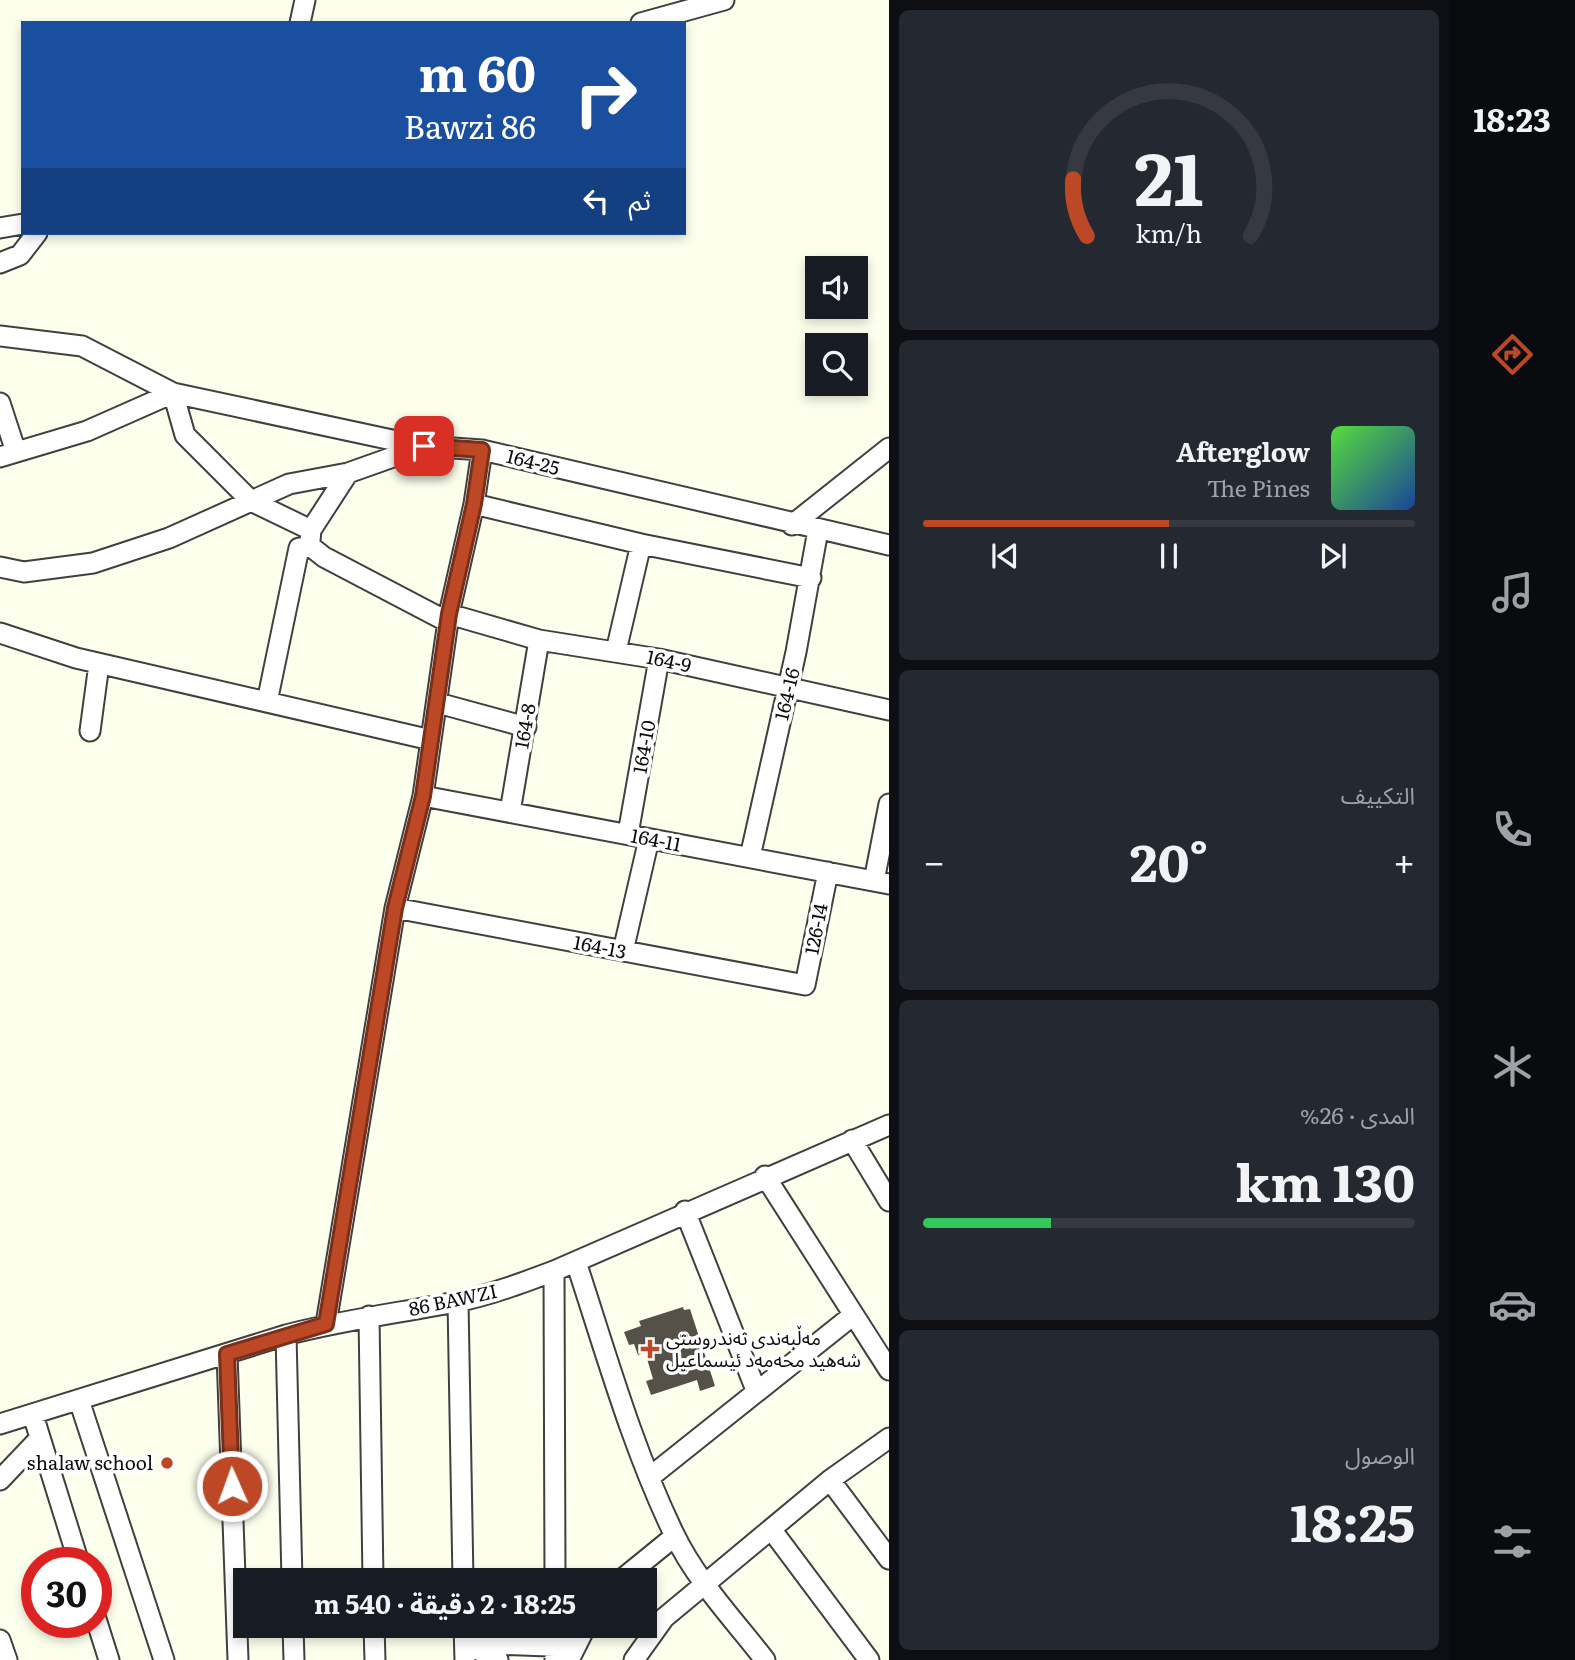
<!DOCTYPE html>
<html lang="ar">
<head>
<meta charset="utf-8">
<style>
  :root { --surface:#171b24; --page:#242831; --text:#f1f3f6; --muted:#9ea1a6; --line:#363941; --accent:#bc4826 }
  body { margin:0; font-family:Literata,"Noto Sans Arabic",serif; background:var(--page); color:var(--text); direction:rtl; height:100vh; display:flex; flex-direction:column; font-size:26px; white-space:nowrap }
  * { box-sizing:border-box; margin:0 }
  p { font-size:23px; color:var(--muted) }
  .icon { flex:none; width:38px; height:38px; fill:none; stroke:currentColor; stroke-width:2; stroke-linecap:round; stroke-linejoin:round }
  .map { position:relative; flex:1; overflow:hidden; direction:ltr }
  .panel { display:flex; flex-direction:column; gap:10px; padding:10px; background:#0d0f14; width:560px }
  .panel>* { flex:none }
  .top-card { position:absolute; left:21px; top:21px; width:665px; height:214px; border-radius:0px; box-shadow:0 4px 10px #0003; direction:rtl; background:#1a4fa0; color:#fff; overflow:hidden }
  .buttons { position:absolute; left:805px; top:256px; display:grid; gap:14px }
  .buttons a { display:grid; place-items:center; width:63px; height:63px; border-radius:0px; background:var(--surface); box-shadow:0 4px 10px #0003; font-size:35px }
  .speed { position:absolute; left:21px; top:1547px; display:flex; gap:14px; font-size:35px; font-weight:700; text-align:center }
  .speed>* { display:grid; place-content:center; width:91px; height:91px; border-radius:50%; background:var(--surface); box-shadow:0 4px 10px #0003; line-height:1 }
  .speed .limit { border:10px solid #d22; background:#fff; color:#111 }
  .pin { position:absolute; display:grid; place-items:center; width:60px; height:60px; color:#fff; margin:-30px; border-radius:14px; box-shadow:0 4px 10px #0006 }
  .me { position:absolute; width:77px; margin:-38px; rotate:358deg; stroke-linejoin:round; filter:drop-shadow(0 0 5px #0008) }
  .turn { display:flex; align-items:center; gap:24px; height:147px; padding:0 35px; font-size:32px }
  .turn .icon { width:91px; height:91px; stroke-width:2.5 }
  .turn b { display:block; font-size:49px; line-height:60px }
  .then { display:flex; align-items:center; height:66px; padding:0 35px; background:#0003; gap:14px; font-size:26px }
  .big { font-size:52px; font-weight:700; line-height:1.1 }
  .panel .card { flex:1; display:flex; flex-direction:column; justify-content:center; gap:10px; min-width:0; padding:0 24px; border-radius:10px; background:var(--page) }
  .panel .dial { align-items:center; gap:0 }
  .dial svg { height:182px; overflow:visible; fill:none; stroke:var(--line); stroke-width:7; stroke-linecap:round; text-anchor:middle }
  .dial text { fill:var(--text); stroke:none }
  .song { display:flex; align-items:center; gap:21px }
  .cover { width:84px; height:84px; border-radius:10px; background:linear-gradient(135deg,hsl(110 70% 55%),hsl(220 70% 35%)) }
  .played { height:7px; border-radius:4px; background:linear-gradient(90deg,var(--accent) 50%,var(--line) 50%) }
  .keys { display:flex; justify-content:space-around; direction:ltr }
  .heat { display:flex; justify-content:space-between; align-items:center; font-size:38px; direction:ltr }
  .charge { height:10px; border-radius:5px; background:linear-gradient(90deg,#34c759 26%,var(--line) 0) }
  .trip { position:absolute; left:233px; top:1568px; width:424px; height:70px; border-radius:0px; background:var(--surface); box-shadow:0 4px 10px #0003; font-weight:700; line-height:70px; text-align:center; direction:rtl }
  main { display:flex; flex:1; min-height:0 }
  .tabs { display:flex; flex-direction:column; width:126px; justify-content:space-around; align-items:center; background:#090b0e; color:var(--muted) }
  .tabs .icon { width:49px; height:49px }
  .tabs .current { color:var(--accent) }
  .tabs b { font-size:32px; color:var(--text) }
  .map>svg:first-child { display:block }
  .building { fill:#555149 }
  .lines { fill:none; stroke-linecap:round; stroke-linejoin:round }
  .minor-casing { stroke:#404040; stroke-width:23 }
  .minor { stroke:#fff; stroke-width:19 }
  .route-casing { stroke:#7a2f19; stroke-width:18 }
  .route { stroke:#bc4826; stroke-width:12 }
  .poi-dot { fill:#bc4826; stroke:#fff; stroke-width:2.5 }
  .labels { text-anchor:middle; stroke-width:7; stroke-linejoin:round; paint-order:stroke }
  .street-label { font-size:19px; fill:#0d0d0d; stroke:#fff }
  .poi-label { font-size:19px; fill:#0d0d0d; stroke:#fff; text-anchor:start }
</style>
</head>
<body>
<main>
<nav class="tabs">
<b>18:23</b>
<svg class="icon current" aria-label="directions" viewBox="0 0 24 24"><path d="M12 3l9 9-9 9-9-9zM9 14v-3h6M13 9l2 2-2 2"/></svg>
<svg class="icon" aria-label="music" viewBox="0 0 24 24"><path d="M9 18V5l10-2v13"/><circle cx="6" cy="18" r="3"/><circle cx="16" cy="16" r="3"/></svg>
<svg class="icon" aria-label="phone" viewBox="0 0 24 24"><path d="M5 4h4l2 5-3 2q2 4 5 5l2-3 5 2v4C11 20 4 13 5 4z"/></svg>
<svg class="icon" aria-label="climate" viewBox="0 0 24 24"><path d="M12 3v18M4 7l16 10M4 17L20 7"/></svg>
<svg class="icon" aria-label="car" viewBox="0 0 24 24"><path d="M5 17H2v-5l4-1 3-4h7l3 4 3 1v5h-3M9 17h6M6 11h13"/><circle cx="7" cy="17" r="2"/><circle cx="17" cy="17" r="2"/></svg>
<svg class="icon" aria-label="filters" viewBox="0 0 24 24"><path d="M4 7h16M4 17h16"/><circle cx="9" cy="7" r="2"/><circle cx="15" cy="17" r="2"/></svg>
</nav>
<section class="panel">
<div class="card dial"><svg viewBox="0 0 100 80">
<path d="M14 69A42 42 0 1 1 86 69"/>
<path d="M14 69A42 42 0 0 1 8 44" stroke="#bc4826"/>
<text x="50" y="56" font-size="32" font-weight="700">21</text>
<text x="50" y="72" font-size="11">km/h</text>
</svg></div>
<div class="card">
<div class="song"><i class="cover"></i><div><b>Afterglow</b><p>The Pines</p></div></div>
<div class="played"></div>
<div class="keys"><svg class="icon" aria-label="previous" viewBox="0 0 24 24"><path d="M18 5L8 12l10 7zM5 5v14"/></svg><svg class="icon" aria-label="pause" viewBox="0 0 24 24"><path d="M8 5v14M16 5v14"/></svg><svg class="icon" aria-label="next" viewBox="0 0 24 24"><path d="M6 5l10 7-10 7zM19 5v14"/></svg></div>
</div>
<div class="card"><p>التكييف</p>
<div class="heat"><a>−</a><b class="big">20°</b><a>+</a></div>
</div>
<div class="card"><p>المدى · 26%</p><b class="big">130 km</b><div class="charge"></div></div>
<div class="card"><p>الوصول</p><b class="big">18:25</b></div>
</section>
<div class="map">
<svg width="889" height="1660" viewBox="0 0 889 1660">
  <rect width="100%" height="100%" fill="#fdffed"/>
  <path class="building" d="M683 1307 684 1310 690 1309 715 1386 700 1391 697 1380 651 1395 646 1381 653 1379 645 1352 638 1355 634 1344 629 1345 624 1332 641 1326 639 1321Z"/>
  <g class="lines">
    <defs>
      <path id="minor" d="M300 23 305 0
        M641 23 724 0
        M0 228 23 224
        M0 263 20 255 37 233
        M0 336 82 346 173 393 420 446
        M0 403 16 452
        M0 457 87 431 173 393 185 435 251 501 311 530
        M474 504 641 544 811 578
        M792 525 889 448
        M310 541 311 530 348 473
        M0 567 24 572 93 563 169 538 289 484 348 473 424 446 482 450 889 545
        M449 614 539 640 659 659 889 710
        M0 633 76 658 431 740
        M616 651 641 544
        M267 702 299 548 310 546 324 557 448 622
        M438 703 526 727
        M90 731 99 664
        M423 796 889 884
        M510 812 539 640
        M628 834 659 659
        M750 857 796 652 818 530
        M874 881 889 804
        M395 908 805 985 828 872
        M623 951 649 839
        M852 1140 889 1201
        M765 1176 889 1370
        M685 1211 756 1390
        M576 1262C606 1353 632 1447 674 1534 696 1580 734 1620 765 1660
        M554 1271 555 1580
        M458 1301 463 1580
        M369 1316 373 1580
        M326 1324 395 908 423 796 449 614 474 504 482 450
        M286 1335 292 1580
        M227 1354 238 1660
        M79 1400 164 1660
        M33 1415 79 1563
        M0 1424 286 1335C342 1320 399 1313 456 1302 490 1295 522 1283 554 1271L889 1125
        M650 1477 852 1316
        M0 1480 40 1438
        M830 1480 889 1559
        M771 1529 869 1660
        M621 1580 675 1536
        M96 1619 109 1660
        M293 1626 294 1660
        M374 1626 375 1660
        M464 1626 465 1660
        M555 1626V1660
        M0 1640 7 1660
        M465 1643 575 1647
        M469 1645 498 1660
        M569 1660 586 1626
        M634 1660 664 1618 830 1480 889 1438"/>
    </defs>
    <use href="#minor" class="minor-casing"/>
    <use href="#minor" class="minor"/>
  </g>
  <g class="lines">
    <defs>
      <path id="route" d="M232 1486 227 1354 326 1324 395 908 423 796 449 614 474 504 482 450 424 446"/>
    </defs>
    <use href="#route" class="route-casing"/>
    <use href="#route" class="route"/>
  </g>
  <g class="poi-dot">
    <path d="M646.5 1338.5h7v7h7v7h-7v7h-7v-7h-7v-7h7z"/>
    <circle cx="167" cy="1463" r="7"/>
  </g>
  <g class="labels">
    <g class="street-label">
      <text transform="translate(533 462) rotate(14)" y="7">164-25</text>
      <text transform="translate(669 661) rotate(12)" y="7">164-9</text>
      <text transform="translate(787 694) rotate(-77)" y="7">164-16</text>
      <text transform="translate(525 726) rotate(-80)" y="7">164-8</text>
      <text transform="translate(644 747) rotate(-80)" y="7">164-10</text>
      <text transform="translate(656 840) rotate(11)" y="7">164-11</text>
      <text transform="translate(816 929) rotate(-79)" y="7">126-14</text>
      <text transform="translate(600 947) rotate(11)" y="7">164-13</text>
      <text transform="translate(453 1300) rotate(-12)" y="7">86 BAWZI</text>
    </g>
    <g class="poi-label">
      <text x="666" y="1345">مەڵبەندی تەندروستی<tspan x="666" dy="22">شەهید محەمەد ئیسماعیل</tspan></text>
      <text x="153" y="1470" text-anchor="end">shalaw school</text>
    </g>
  </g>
</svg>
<div class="buttons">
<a><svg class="icon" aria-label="sound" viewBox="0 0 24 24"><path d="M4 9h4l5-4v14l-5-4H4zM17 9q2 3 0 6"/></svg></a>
<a><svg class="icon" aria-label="search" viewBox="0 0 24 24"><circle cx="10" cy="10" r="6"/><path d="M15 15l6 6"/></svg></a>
</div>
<div class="speed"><div class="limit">30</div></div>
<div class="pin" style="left:424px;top:446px;background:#d93025"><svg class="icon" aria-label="arrive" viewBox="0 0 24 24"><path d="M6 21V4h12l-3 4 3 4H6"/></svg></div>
<svg class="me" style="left:232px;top:1486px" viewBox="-20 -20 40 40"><circle r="17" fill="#bc4826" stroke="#fff" stroke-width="3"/><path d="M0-11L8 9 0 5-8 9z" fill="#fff"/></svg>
<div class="trip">18:25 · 2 دقيقة · 540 m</div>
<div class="top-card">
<div class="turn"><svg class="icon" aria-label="right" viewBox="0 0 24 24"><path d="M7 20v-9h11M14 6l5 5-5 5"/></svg><div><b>60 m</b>86 Bawzi</div></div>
<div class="then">ثم<svg class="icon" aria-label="left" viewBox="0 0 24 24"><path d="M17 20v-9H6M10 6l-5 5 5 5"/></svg></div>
</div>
</div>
</main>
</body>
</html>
